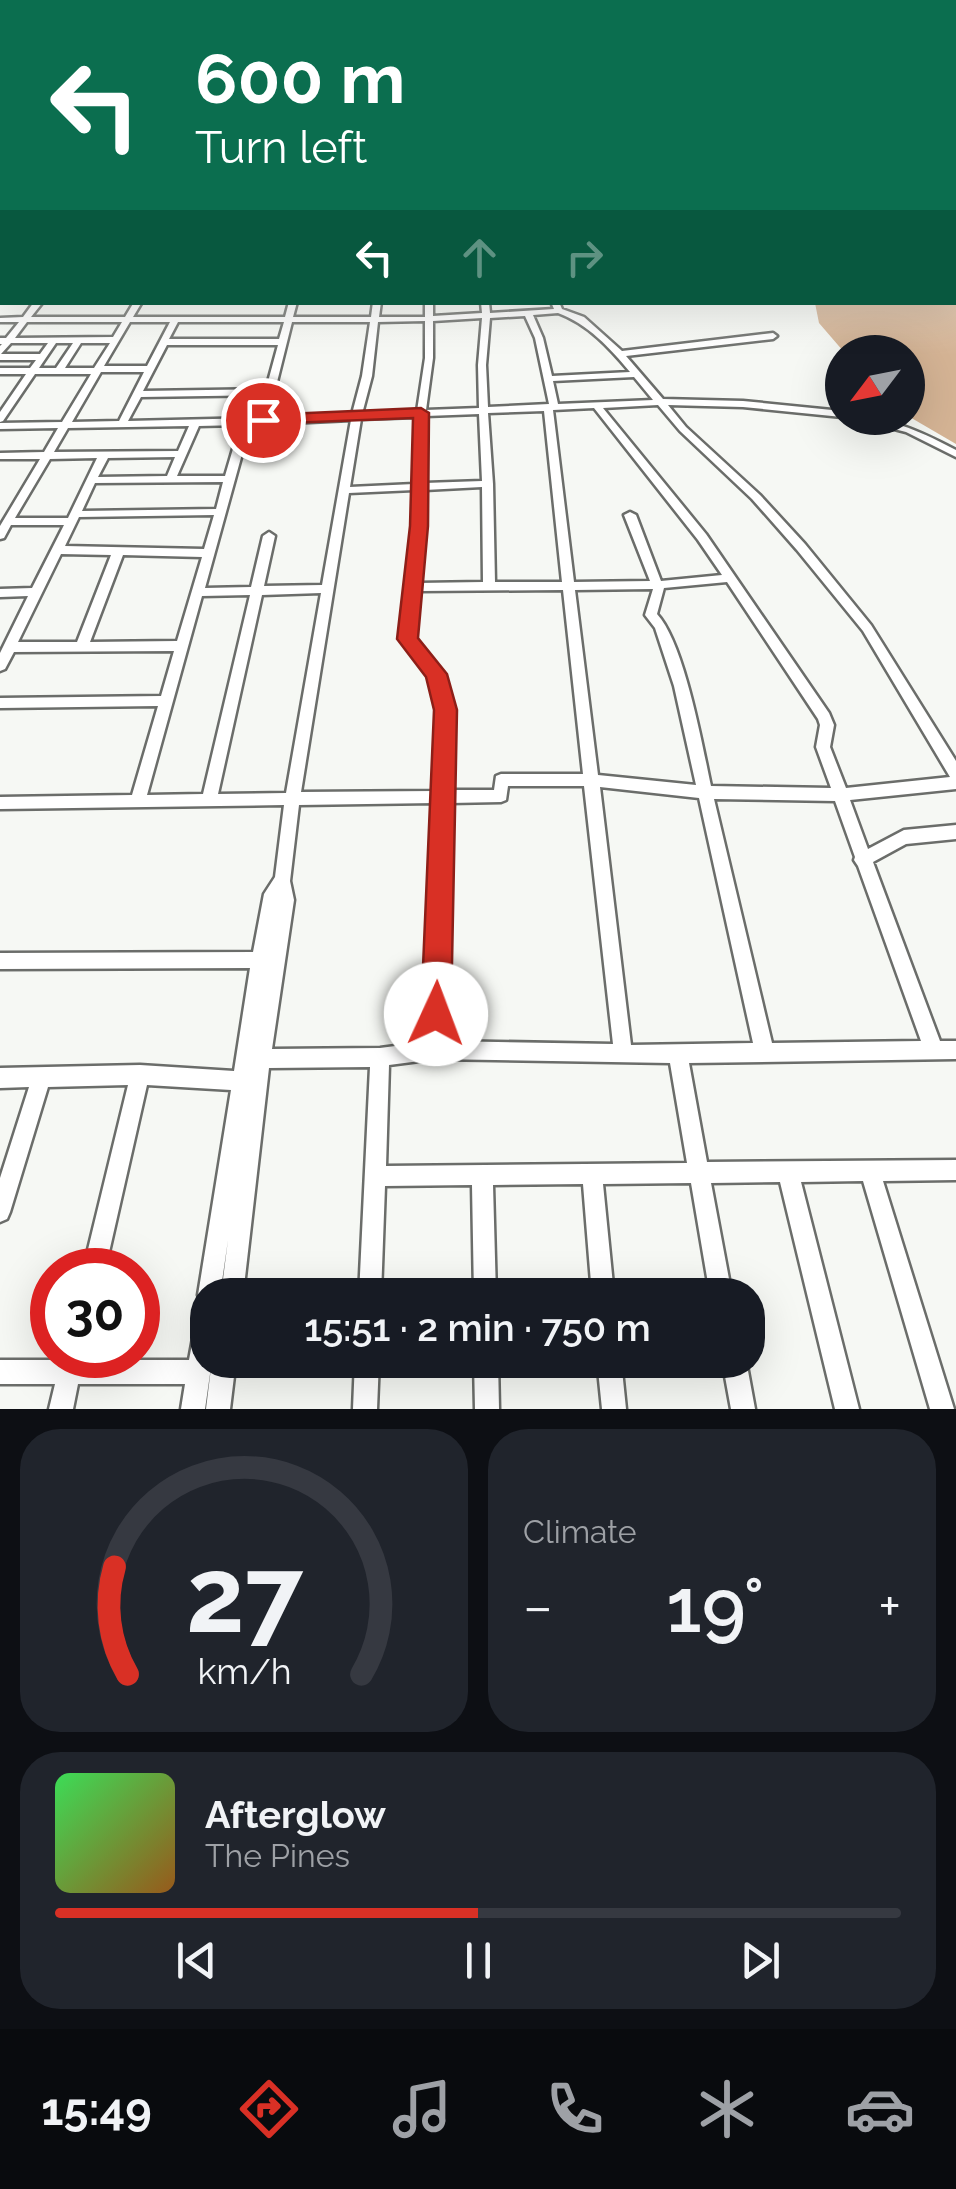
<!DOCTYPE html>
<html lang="en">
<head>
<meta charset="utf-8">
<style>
  :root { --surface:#171b24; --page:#20242c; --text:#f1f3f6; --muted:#9ea1a6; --line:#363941; --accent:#d93025 }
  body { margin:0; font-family:Raleway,sans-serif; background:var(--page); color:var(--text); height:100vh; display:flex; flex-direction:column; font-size:38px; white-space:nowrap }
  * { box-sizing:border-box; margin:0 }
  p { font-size:32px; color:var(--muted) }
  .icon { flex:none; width:55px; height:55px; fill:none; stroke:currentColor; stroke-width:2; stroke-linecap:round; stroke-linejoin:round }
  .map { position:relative; height:1409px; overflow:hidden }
  .sheet { display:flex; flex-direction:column; gap:20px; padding:20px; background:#0d0f14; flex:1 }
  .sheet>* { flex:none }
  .guide { position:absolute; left:0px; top:0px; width:958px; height:305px; box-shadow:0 10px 40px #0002; background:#0b6e4f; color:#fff; overflow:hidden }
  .needle { width:65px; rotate:238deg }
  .controls { position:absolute; left:825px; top:335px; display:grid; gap:20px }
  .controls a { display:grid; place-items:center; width:100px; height:100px; border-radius:50%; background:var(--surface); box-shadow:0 10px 40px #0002; font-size:50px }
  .speed { position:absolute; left:30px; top:1248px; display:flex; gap:20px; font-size:50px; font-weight:700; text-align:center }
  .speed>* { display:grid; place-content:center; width:130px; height:130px; border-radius:50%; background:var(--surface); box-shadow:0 10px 40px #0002; line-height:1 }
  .speed .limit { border:15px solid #d22; background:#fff; color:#111 }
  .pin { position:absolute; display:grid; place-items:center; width:85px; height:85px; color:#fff; margin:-42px; border:5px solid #fff; border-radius:50%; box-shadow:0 2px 10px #0007 }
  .me { position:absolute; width:110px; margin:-55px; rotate:2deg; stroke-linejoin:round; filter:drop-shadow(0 0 8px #0008) }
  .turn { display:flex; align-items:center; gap:35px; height:210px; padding:0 30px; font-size:45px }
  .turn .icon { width:130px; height:130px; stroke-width:2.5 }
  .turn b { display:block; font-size:70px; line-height:85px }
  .lanes { display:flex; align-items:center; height:95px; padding:0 30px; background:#0003; justify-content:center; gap:50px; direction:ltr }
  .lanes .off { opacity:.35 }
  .big { font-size:75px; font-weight:600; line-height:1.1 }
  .sheet .tile { flex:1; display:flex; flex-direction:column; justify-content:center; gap:15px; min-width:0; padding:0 35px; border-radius:40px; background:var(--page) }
  .sheet .dial { align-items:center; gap:0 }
  .dial svg { height:260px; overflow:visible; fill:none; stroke:var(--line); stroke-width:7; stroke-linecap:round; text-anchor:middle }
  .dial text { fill:var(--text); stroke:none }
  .song { display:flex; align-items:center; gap:30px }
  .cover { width:120px; height:120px; border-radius:15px; background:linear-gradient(135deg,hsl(130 70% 55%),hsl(30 70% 35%)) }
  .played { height:10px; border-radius:5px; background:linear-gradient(90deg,var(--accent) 50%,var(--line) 50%) }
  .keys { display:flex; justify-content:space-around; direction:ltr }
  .heat { display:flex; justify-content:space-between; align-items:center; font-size:55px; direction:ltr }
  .sheet .tiles { flex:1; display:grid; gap:20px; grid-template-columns:1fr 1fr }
  .tile:last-child { grid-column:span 2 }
  .trip { position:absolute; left:190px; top:1278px; width:575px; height:100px; border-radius:40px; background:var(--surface); box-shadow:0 10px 40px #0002; font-weight:600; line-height:100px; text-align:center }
  .tab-bar { display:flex; height:160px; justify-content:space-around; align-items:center; background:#090b0e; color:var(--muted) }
  .tab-bar .icon { width:70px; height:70px }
  .tab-bar .current { color:var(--accent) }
  .tab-bar b { font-size:45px; color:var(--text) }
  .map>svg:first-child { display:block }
  .forest { fill:#d4b394 }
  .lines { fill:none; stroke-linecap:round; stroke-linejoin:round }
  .minor-casing { stroke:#6b6d6a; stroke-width:5 }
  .minor { fill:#fff; fill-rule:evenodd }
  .route { fill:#d93025; stroke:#8d1f18; stroke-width:2.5 }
</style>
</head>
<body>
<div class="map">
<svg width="956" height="1409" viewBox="0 0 956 1409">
  <rect width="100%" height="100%" fill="#f6f8f4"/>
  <path class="forest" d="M956 232V444L908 416V352H844L819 323 815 303 955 302Z"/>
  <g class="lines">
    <defs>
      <path id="minor" d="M0 233H2V240H0Z
        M0 279H2V283H0Z
        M0 297H2V301H0Z
        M34 302H43L31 317H125L134 302H142L133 317H285L289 302H297L293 317H371L373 302H381L379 317H425V302H433V316L482 313 481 302H489L490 313 554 309 551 302H559L562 309 584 317 622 351 773 333 777 336 773 339 626 356 663 399 743 401 842 411V417L743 407 668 405 686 427 760 495 805 544 871 625 956 761V789L850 800 868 849 904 830 956 825V839L906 844 873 862 940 1041H956V1059L689 1063 707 1162 956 1160V1180L883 1181 954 1409H930L863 1181 801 1182 859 1409H835L780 1182 711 1183 732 1295H710L691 1183 603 1184 614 1295H592L583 1184 493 1185 496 1295H474L472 1185 385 1186 381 1295H359L370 1067 269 1068 243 1295H221L228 1240 220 1295H208V1360H212L205 1409H181L185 1384H78L73 1409H49L55 1384H0V1360H60L61 1355H85L83 1360H189L200 1300 198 1295 231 1090 147 1085 105 1270H83L128 1085 48 1087 10 1212 7 1219 0 1222V1178L29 1087 0 1088V1068L140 1065 234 1071 250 968 0 969V953L253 952 264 894 275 877 284 805 0 809V797L132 795 158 706 0 708V698L161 696 174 651 14 652 5 669 0 671V653L28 596 0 597V589L32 588 64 525H11L4 538 0 539V526L40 459H0V453L44 452 58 428 0 429V423L62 422 91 374H35L3 421 0 422V412L26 374H0V368H30L36 360H0V346L2 344H0V338H6L19 322H0V318L23 317ZM558 313C588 324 610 348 630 372L552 376 543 338 533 315ZM525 316 535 338 549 404 488 407 486 365 490 318ZM482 318 478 365 479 408 426 410 433 358V321ZM425 321V358L417 411 362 414 372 376 378 322ZM27 322H122L113 337 15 338ZM130 322H170L147 366H104ZM178 322H284L279 339H169ZM292 322H370L362 376 352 414 268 418ZM11 343H48L40 354H1ZM56 343H73L56 368H39ZM81 343H110L94 368H65ZM167 345H278L266 389 143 391ZM101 372H144L119 421 72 422ZM634 377 653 400 558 404 553 381ZM265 395 258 418 128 421 141 397ZM658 405 680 431 752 499 797 550 863 631 950 777 846 788 830 747 834 725 829 713 706 534 603 408ZM594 408 698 540 722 575 661 581 636 515 630 512 624 515 650 581 574 582 553 410ZM544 411 562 582H495L493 484 488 413ZM479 414 482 481 425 483 426 416ZM416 417 414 484 350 487 361 419ZM351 420 322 585 264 586 275 536 269 532 263 536 251 587 205 588 250 425ZM240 425 225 476H177L199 426ZM189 426 178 451 54 452 68 428ZM175 457 167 476 98 477 108 458ZM97 458 68 518H15L50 459ZM223 482 216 509 82 511 95 483ZM482 487 483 582 419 583 425 526V490ZM414 490 413 526 401 639 430 676 438 710 435 791 301 792 349 493ZM214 515 204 549 65 546 79 517ZM61 554 111 555 77 642H18ZM123 555 202 557 177 641 90 642ZM727 582 818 719 820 725 816 747 831 788 711 786C702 744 684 643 657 614L664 588ZM653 589 645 615 655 628 674 686 696 785 598 775 575 590ZM563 590 583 774H501L496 776 494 790H450L452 710 443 674 413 638 418 591ZM321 593 286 793 218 794 262 595ZM250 595 203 794 147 795 202 596ZM508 786H584L613 1044 445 1041 450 803 501 802 506 800ZM600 787 699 798 753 1043 631 1045ZM714 799 835 801 855 857 854 860 858 866 921 1041 772 1043ZM435 803 426 1042 380 1048 272 1049 294 900 290 881 299 805ZM435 1059 670 1063 687 1163 386 1166 389 1065Z
        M851 418C889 416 923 433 956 450V457L906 432Z
        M212 1360H236L230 1409H206Z
        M355 1360H379L377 1409H353Z
        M474 1360H498L499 1409H475Z
        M597 1360H621L626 1409H602Z
        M722 1360H746L755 1409H731Z"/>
    </defs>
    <use href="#minor" class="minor-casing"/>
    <use href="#minor" class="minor"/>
  </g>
  <linearGradient id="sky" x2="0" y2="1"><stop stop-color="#8ec5e2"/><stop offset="0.45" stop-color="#fbfcfa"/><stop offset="1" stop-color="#fbfcfa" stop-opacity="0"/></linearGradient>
  <rect width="956" height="355" fill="url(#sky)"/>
  <path class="route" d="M421 408 429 413 428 526 418 638 447 674 457 710 451 1014 447 1024 436 1029 425 1024 421 1014 434 710 426 677 397 639 410 526 413 418 263 424 255 420 263 415Z"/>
</svg>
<div class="controls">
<a><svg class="needle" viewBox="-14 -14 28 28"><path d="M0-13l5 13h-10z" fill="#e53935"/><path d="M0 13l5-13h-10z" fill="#9ea1a6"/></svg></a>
</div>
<div class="speed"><div class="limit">30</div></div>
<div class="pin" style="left:263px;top:420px;background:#d93025"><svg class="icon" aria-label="arrive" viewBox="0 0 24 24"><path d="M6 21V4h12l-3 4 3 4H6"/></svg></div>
<svg class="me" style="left:436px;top:1014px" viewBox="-20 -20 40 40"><circle r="19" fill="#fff"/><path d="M0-13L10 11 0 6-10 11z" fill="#d93025"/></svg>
<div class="trip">15:51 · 2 min · 750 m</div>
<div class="guide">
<div class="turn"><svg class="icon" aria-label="left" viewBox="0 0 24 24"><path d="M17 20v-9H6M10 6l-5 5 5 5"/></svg><div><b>600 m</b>Turn left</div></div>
<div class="lanes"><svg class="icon" aria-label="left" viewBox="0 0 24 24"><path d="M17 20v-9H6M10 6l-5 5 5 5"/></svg><svg class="icon off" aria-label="ahead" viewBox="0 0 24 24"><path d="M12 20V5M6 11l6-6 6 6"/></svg><svg class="icon off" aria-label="right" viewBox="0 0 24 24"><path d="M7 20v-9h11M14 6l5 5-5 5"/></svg></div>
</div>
</div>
<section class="sheet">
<div class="tiles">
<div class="tile dial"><svg viewBox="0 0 100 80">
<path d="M14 69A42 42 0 1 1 86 69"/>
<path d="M14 69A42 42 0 0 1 10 36" stroke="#d93025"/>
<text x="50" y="56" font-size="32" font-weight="700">27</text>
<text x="50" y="72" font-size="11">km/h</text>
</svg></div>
<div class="tile"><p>Climate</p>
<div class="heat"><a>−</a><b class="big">19°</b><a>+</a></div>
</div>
<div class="tile">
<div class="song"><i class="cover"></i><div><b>Afterglow</b><p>The Pines</p></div></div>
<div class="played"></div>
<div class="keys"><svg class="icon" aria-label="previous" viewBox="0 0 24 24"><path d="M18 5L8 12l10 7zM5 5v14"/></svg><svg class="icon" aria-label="pause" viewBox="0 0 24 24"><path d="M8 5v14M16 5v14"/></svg><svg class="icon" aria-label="next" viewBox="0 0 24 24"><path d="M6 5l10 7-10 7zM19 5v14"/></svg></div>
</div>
</div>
</section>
<nav class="tab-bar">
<b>15:49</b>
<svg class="icon current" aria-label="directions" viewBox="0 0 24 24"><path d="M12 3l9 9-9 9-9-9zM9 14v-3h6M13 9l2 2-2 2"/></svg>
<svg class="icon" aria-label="music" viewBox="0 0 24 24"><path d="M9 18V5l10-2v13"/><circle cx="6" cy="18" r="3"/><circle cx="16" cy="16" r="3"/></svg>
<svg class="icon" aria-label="phone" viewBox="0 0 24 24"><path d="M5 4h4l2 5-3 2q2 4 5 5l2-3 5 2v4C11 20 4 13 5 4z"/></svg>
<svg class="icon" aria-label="climate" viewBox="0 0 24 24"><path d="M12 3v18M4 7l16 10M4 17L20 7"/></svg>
<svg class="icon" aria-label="car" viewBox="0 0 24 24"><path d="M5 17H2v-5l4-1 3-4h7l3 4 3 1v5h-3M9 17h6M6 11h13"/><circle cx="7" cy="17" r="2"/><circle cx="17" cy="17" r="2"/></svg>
</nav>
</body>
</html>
